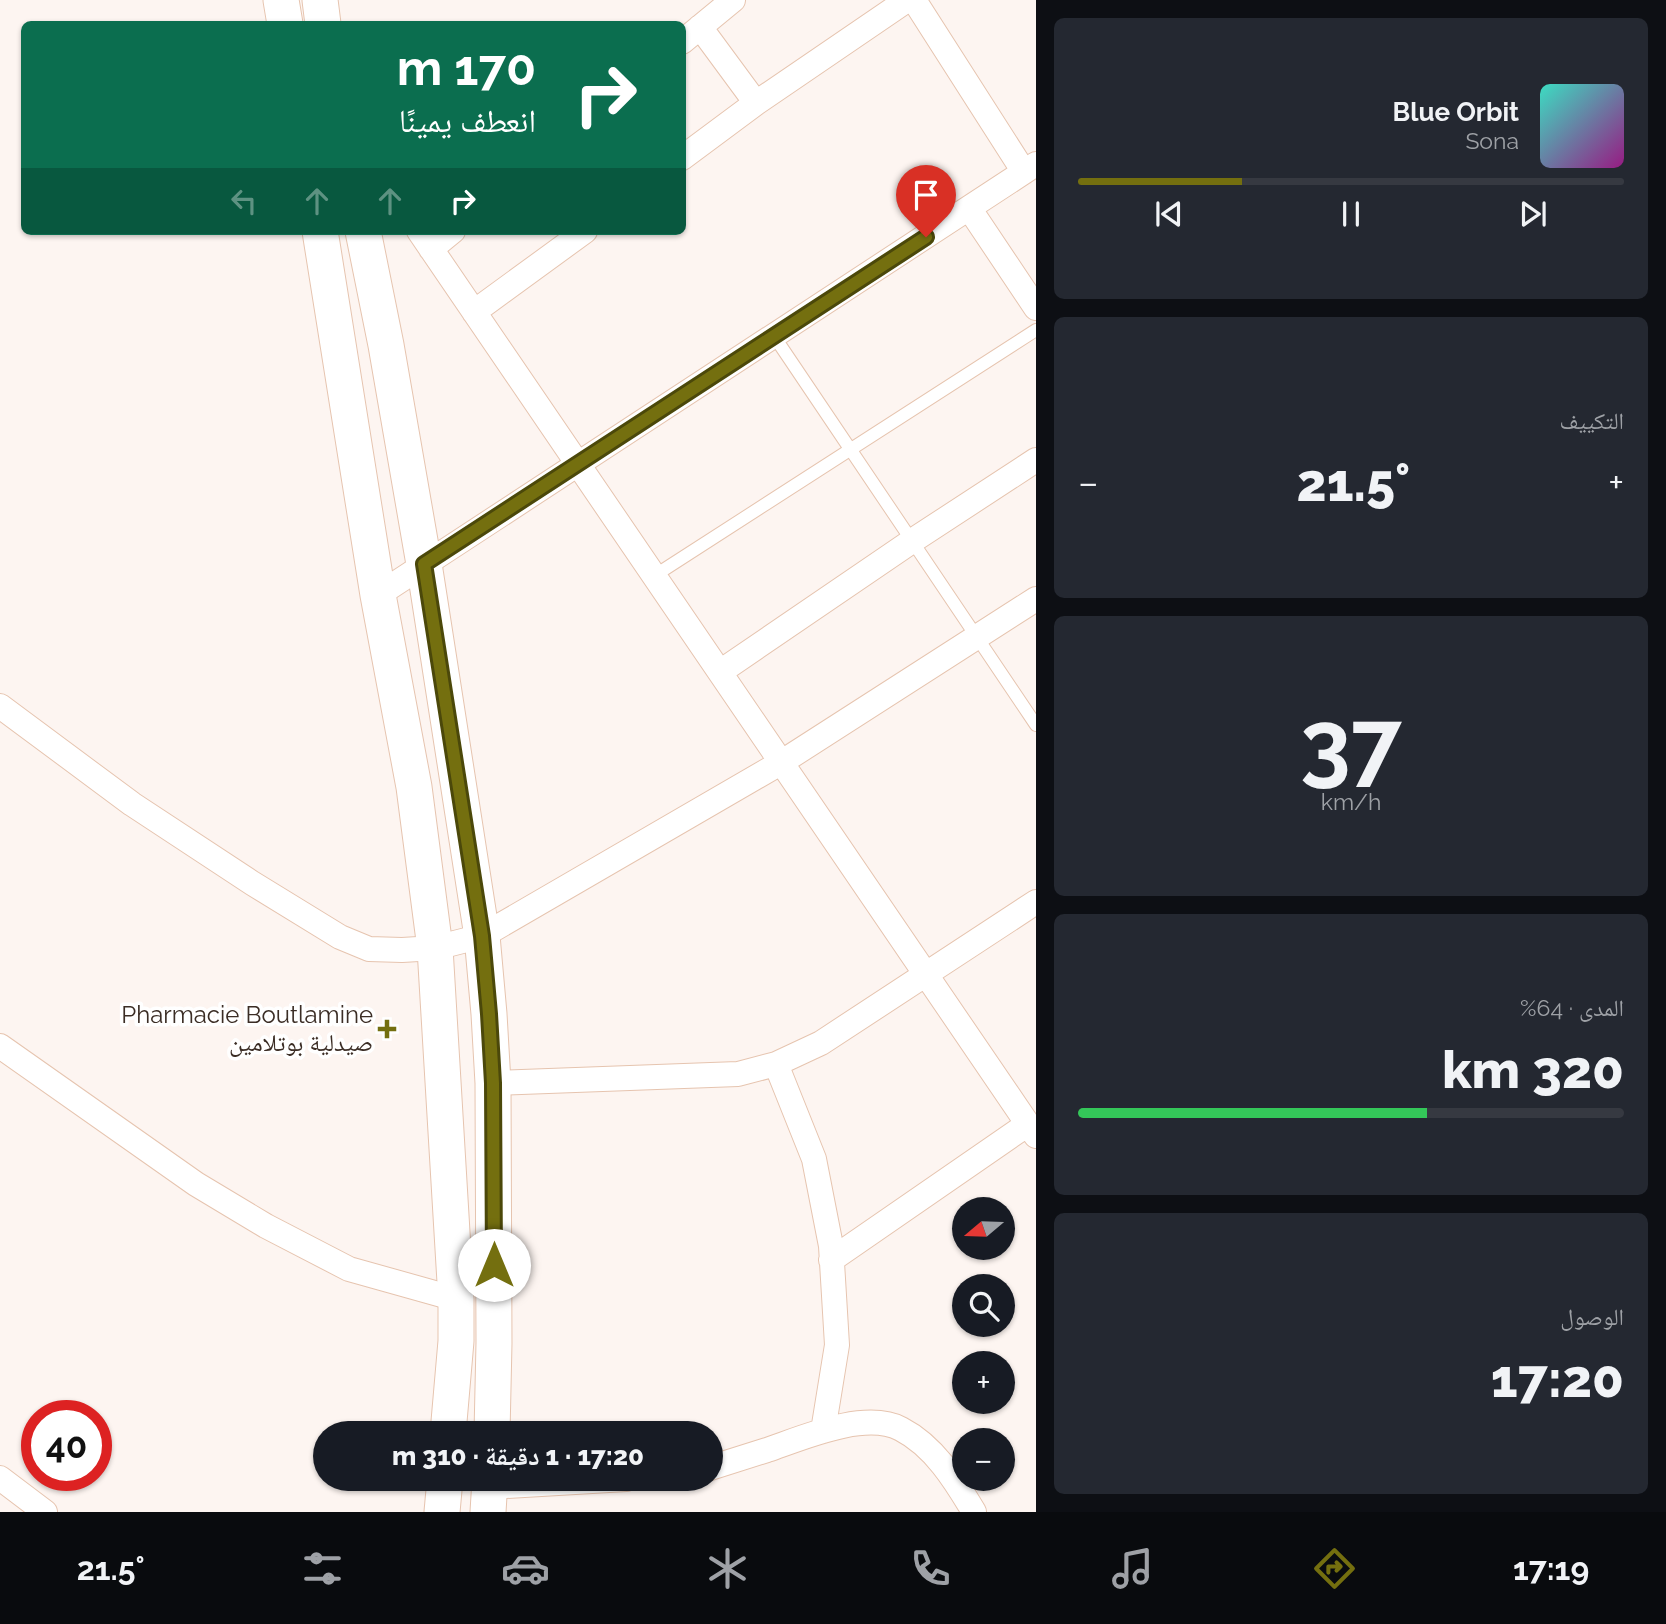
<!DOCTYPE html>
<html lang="ar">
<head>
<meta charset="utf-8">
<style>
  :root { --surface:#171b24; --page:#242831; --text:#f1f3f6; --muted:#9ea1a6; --line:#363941; --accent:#746f0f }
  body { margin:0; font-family:Raleway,"Noto Naskh Arabic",sans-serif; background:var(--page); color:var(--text); direction:rtl; height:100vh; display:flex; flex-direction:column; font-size:26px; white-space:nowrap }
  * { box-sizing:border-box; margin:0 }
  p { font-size:23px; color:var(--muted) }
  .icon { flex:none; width:38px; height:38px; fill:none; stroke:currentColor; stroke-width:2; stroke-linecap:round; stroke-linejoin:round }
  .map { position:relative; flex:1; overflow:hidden; direction:ltr }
  .panel { display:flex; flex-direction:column; gap:18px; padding:18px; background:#0d0f14; width:630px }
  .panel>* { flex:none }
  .banner { position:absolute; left:21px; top:21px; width:665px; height:214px; border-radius:10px; box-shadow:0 2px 5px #0004; direction:rtl; background:#0b6e4f; color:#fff; overflow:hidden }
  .needle { width:46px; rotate:251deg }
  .buttons { position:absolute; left:952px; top:1197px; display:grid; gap:14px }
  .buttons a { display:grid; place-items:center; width:63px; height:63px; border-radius:50%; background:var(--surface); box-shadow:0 2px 5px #0004; font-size:35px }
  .speed { position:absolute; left:21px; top:1400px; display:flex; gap:14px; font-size:35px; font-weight:700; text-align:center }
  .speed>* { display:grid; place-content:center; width:91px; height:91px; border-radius:50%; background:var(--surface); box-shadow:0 2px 5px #0004; line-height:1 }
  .speed .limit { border:10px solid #d22; background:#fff; color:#111 }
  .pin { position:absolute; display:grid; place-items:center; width:60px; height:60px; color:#fff; margin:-72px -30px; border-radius:50% 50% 50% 0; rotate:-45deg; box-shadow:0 0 7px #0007 }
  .pin .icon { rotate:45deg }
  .me { position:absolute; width:77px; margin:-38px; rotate:0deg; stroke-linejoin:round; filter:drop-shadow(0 0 5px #0008) }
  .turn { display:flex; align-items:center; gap:24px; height:147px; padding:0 35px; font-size:32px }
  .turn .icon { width:91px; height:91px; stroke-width:2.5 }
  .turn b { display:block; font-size:49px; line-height:60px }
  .lanes { display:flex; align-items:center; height:66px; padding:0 35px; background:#0003; justify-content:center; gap:35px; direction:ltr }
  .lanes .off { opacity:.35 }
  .big { font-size:52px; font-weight:800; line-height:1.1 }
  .panel .tile { flex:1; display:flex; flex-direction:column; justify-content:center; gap:10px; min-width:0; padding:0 24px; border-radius:10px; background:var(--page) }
  .panel .dial { align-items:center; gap:0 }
  .dial b { font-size:91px; line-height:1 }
  .song { display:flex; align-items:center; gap:21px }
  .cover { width:84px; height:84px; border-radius:10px; background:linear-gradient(135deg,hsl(170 70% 55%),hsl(310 70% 35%)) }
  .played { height:7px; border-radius:4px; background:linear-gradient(90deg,var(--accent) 30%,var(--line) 30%) }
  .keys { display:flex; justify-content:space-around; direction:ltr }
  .heat { display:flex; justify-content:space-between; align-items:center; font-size:38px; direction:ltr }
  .charge { height:10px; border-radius:5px; background:linear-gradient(90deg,#34c759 64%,var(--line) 0) }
  .trip { position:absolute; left:313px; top:1421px; width:410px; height:70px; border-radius:35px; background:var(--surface); box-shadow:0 2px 5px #0004; font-weight:800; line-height:70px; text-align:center; direction:rtl }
  .tab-bar { display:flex; height:112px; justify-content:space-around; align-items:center; background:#090b0e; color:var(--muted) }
  .tab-bar .icon { width:49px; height:49px }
  .tab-bar .on { color:var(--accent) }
  .tab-bar b { font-size:32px; color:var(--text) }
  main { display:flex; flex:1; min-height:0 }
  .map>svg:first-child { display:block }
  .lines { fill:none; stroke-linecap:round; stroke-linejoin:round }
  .lane-casing { stroke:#e6c4af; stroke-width:14 }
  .street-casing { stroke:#e6c4af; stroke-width:26 }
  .secondary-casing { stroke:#e6c4af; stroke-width:37 }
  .lane { stroke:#fff; stroke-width:12 }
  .street { stroke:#fff; stroke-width:24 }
  .secondary { stroke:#fff; stroke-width:35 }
  .route-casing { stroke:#4b480a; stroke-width:18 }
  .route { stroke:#746f0f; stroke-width:12 }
  .poi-dot { fill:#746f0f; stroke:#fff; stroke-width:2.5 }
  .labels { text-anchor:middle; stroke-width:7; stroke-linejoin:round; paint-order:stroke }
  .poi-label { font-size:24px; fill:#3b2d25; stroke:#fff; text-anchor:end }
</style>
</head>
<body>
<main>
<section class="panel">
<div class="tile">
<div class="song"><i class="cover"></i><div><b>Blue Orbit</b><p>Sona</p></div></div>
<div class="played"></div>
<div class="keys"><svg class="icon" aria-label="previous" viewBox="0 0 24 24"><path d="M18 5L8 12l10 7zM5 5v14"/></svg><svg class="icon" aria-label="pause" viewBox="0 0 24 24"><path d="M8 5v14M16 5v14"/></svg><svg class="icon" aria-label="next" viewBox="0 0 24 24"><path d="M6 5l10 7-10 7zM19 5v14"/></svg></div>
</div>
<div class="tile"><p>التكييف</p>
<div class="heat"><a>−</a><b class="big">21.5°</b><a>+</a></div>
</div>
<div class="tile dial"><b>37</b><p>km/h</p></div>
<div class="tile"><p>المدى · 64%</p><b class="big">320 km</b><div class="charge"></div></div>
<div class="tile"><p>الوصول</p><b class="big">17:20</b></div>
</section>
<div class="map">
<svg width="1036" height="1512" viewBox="0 0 1036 1512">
  <rect width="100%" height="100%" fill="#fdf5f1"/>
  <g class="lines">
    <defs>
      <path id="lane" d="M774 336 1036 725
        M654 576 1036 330"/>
      <path id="street" d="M914 0 1024 172
        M700 27 756 103
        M682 42 733 0
        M682 158 756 103 907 0
        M969 208 1036 308
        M419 231 1036 1136
        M431 249 453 231
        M474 312 585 231
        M378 595 1036 164
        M720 672 912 541 1036 460
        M0 706 132 804 252 883 340 937 369 949 402 950 435 948 482 936 782 762 1036 599
        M0 1046 196 1184 266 1226 349 1269 456 1299
        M776 1064 814 1159 831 1246 837 1345 823 1431
        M493 1083 738 1074 776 1064 821 1043 1036 902
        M831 1260 1028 1124
        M710 1468C729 1462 748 1456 767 1450 802 1438 865 1410 901 1429 934 1446 955 1480 974 1512
        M0 1478 45 1512
        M490 1487 626 1479"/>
      <path id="secondary" d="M281 0 285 24
        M320 0 323 24
        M320 231 378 595 414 787 435 948 456 1299V1341L448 1433
        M363 231 386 345 424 564 482 936 489 1014 493 1083 494 1343 492 1433
        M442 1512 445 1479
        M488 1512 490 1479"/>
    </defs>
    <use href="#lane" class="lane-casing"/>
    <use href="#street" class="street-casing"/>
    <use href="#secondary" class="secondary-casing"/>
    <use href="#lane" class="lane"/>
    <use href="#street" class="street"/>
    <use href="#secondary" class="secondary"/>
  </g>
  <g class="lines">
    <defs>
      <path id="route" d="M494 1265 493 1083 489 1014 482 936 424 564 926 237"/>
    </defs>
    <use href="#route" class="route-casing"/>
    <use href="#route" class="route"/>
  </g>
  <path class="poi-dot" d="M383.5 1018.5h7v7h7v7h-7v7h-7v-7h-7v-7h7z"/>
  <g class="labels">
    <g class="poi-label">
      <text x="373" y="1023">Pharmacie Boutlamine<tspan x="373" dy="28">صيدلية بوتلامين</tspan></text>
    </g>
  </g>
</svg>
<div class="buttons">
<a><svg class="needle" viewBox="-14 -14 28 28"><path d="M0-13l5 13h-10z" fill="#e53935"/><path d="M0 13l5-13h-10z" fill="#9ea1a6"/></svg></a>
<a><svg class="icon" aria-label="search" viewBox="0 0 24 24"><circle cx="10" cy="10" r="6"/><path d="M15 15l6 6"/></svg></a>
<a>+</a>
<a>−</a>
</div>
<div class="speed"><div class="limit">40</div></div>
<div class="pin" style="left:926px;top:237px;background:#d93025"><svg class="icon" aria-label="arrive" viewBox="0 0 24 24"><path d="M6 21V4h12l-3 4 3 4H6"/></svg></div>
<svg class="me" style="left:494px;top:1265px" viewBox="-20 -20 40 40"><circle r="19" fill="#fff"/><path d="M0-13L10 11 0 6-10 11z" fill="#746f0f"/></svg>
<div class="trip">17:20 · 1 دقيقة · 310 m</div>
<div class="banner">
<div class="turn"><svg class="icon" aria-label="right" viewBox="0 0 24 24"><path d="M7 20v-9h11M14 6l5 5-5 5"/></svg><div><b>170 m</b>انعطف يمينًا</div></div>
<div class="lanes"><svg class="icon off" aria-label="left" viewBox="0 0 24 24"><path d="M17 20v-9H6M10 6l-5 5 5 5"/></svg><svg class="icon off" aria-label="ahead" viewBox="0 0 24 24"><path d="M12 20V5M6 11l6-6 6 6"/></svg><svg class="icon off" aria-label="ahead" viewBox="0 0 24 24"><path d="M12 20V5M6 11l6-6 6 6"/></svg><svg class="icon" aria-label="right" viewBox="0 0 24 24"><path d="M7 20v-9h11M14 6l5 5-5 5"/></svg></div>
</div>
</div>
</main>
<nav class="tab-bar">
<b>17:19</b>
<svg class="icon on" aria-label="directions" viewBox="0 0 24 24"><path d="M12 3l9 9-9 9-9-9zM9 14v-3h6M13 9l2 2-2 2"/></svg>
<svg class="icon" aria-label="music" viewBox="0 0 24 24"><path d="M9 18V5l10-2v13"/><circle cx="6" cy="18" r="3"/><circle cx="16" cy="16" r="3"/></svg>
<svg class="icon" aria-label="phone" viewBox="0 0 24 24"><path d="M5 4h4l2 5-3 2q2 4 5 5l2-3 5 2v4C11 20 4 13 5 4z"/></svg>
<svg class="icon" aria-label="climate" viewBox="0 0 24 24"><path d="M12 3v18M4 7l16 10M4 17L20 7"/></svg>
<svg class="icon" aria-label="car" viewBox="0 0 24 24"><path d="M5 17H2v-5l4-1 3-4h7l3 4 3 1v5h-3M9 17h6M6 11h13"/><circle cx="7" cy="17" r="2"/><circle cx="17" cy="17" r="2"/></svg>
<svg class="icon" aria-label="filters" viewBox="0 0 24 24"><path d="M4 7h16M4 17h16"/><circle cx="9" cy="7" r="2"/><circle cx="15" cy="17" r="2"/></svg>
<b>21.5°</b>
</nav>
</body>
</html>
